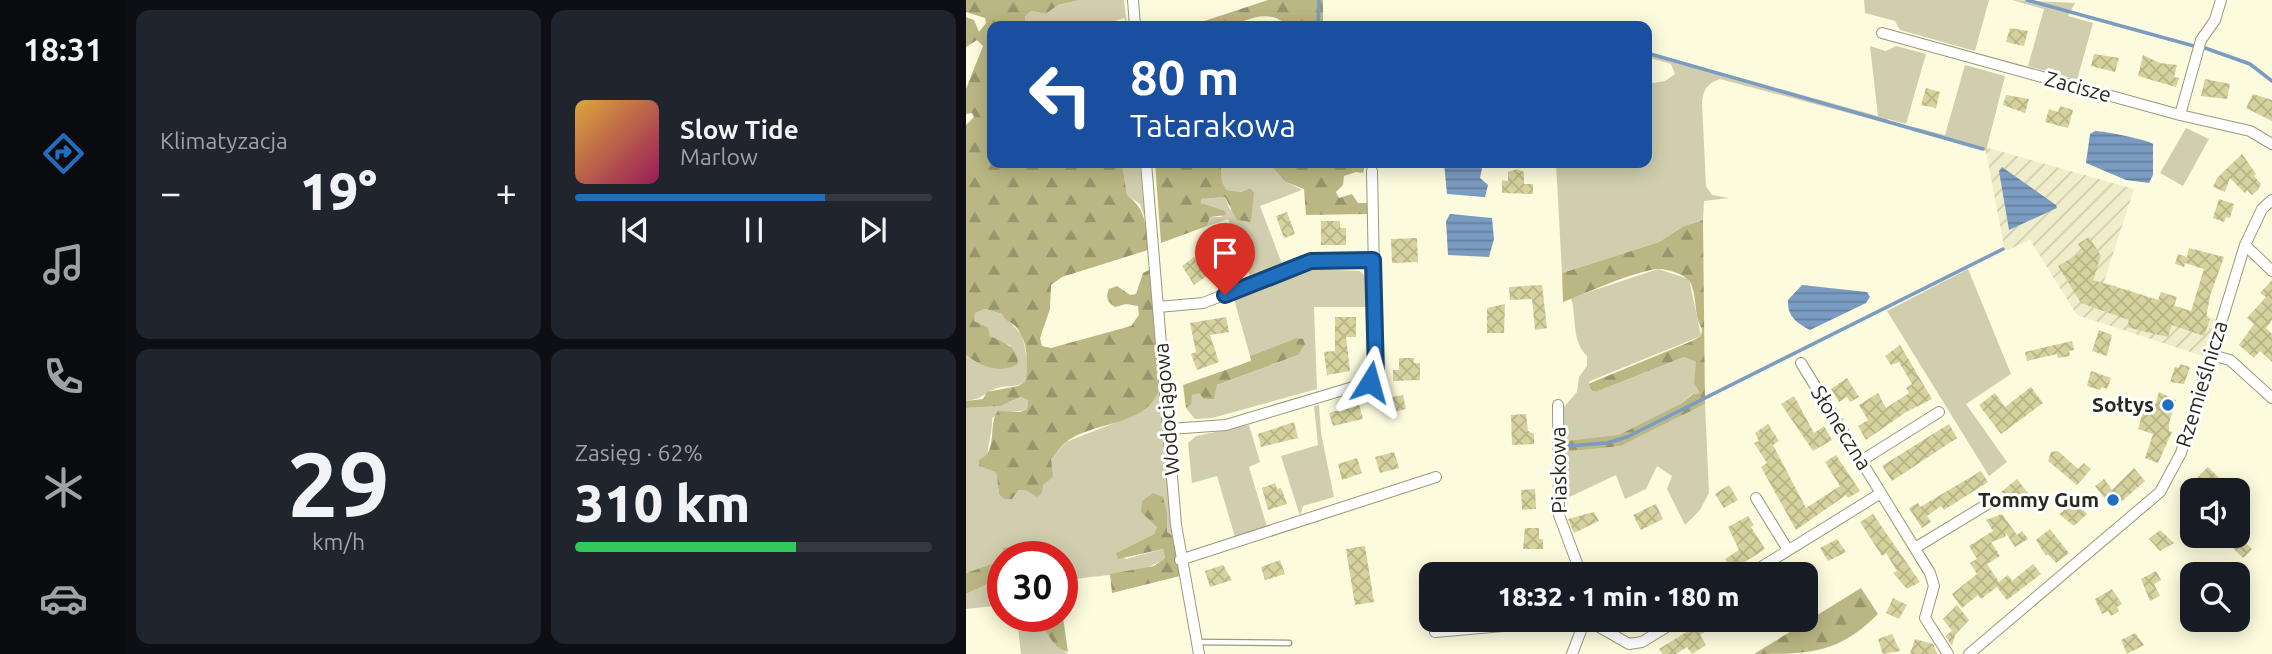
<!DOCTYPE html>
<html lang="pl">
<head>
<meta charset="utf-8">
<style>
  :root { --surface:#171b24; --page:#20242c; --text:#f1f3f6; --muted:#9ea1a6; --line:#363941; --accent:#1f6fbe }
  body { margin:0; font-family:Ubuntu,sans-serif; background:var(--page); color:var(--text); height:100vh; display:flex; flex-direction:column; font-size:26px; white-space:nowrap }
  * { box-sizing:border-box; margin:0 }
  p { font-size:23px; color:var(--muted) }
  .icon { flex:none; width:38px; height:38px; fill:none; stroke:currentColor; stroke-width:2; stroke-linecap:round; stroke-linejoin:round }
  .map { position:relative; flex:1; overflow:hidden }
  .panel { display:flex; flex-direction:column; gap:10px; padding:10px; background:#0d0f14; width:840px }
  .panel>* { flex:none }
  .top-card { position:absolute; left:21px; top:21px; width:665px; height:147px; border-radius:14px; box-shadow:0 4px 18px #0003; background:#1a4fa0; color:#fff; overflow:hidden }
  .buttons { position:absolute; left:1214px; top:478px; display:grid; gap:14px }
  .buttons a { display:grid; place-items:center; width:70px; height:70px; border-radius:14px; background:var(--surface); box-shadow:0 4px 18px #0003; font-size:35px }
  .speed { position:absolute; left:21px; top:541px; display:flex; gap:14px; font-size:35px; font-weight:700; text-align:center }
  .speed>* { display:grid; place-content:center; width:91px; height:91px; border-radius:50%; background:var(--surface); box-shadow:0 4px 18px #0003; line-height:1 }
  .speed .limit { border:10px solid #d22; background:#fff; color:#111 }
  .pin { position:absolute; display:grid; place-items:center; width:60px; height:60px; color:#fff; margin:-72px -30px; border-radius:50% 50% 50% 0; rotate:-45deg; box-shadow:0 0 7px #0007 }
  .pin .icon { rotate:45deg }
  .me { position:absolute; width:77px; margin:-38px; rotate:8deg; stroke-linejoin:round; filter:drop-shadow(0 0 5px #0008) }
  .turn { display:flex; align-items:center; gap:24px; height:147px; padding:0 28px; font-size:32px }
  .turn .icon { width:91px; height:91px; stroke-width:2.5 }
  .turn b { display:block; font-size:49px; line-height:60px }
  .big { font-size:52px; font-weight:800; line-height:1.1 }
  .panel .tile { flex:1; display:flex; flex-direction:column; justify-content:center; gap:10px; min-width:0; padding:0 24px; border-radius:14px; background:var(--page) }
  .panel .dial { align-items:center; gap:0 }
  .dial b { font-size:91px; line-height:1 }
  .song { display:flex; align-items:center; gap:21px }
  .cover { width:84px; height:84px; border-radius:10px; background:linear-gradient(135deg,hsl(40 70% 55%),hsl(330 70% 35%)) }
  .played { height:7px; border-radius:4px; background:linear-gradient(90deg,var(--accent) 70%,var(--line) 70%) }
  .keys { display:flex; justify-content:space-around; direction:ltr }
  .heat { display:flex; justify-content:space-between; align-items:center; font-size:38px; direction:ltr }
  .charge { height:10px; border-radius:5px; background:linear-gradient(90deg,#34c759 62%,var(--line) 0) }
  .panel .tiles { flex:1; display:grid; gap:10px; grid-template-columns:repeat(2,1fr) }
  .trip { position:absolute; left:453px; top:562px; width:399px; height:70px; border-radius:14px; background:var(--surface); box-shadow:0 4px 18px #0003; font-weight:800; line-height:70px; text-align:center }
  main { display:flex; flex:1; min-height:0 }
  .dock { display:flex; flex-direction:column; width:126px; justify-content:space-around; align-items:center; background:#090b0e; color:var(--muted) }
  .dock .icon { width:49px; height:49px }
  .dock .active { color:var(--accent) }
  .dock b { font-size:32px; color:var(--text) }
  .map>svg:first-child { display:block }
  .industrial { fill:url(#industrial-furrows) }
  .grass { fill:#d0ceae }
  .forest { fill:url(#forest-firs) }
  .water { fill:url(#water-rules) }
  .lines { fill:none; stroke-linecap:round; stroke-linejoin:round }
  .stream { stroke:#7b9cc2; stroke-width:3.5 }
  .building { fill:url(#building-cross-hatch) }
  .service-casing { stroke:#9a997e; stroke-width:7 }
  .minor-casing { stroke:#9a997e; stroke-width:12 }
  .service { stroke:#fff; stroke-width:4.5 }
  .minor { stroke:#fff; stroke-width:10 }
  .route-casing { stroke:#14487c; stroke-width:18 }
  .route { stroke:#1f6fbe; stroke-width:12 }
  .poi-dot { fill:#1f6fbe; stroke:#fff; stroke-width:2.5 }
  .labels { text-anchor:middle; stroke-width:6; stroke-linejoin:round; paint-order:stroke }
  .street-label { font-size:21px; fill:#29291e; stroke:#fff }
  .poi-label { font-size:21px; font-weight:bold; fill:#29291e; stroke:#fff; text-anchor:end }
</style>
</head>
<body>
<main>
<nav class="dock">
<b>18:31</b>
<svg class="icon active" aria-label="directions" viewBox="0 0 24 24"><path d="M12 3l9 9-9 9-9-9zM9 14v-3h6M13 9l2 2-2 2"/></svg>
<svg class="icon" aria-label="music" viewBox="0 0 24 24"><path d="M9 18V5l10-2v13"/><circle cx="6" cy="18" r="3"/><circle cx="16" cy="16" r="3"/></svg>
<svg class="icon" aria-label="phone" viewBox="0 0 24 24"><path d="M5 4h4l2 5-3 2q2 4 5 5l2-3 5 2v4C11 20 4 13 5 4z"/></svg>
<svg class="icon" aria-label="climate" viewBox="0 0 24 24"><path d="M12 3v18M4 7l16 10M4 17L20 7"/></svg>
<svg class="icon" aria-label="car" viewBox="0 0 24 24"><path d="M5 17H2v-5l4-1 3-4h7l3 4 3 1v5h-3M9 17h6M6 11h13"/><circle cx="7" cy="17" r="2"/><circle cx="17" cy="17" r="2"/></svg>
</nav>
<section class="panel">
<div class="tiles">
<div class="tile"><p>Klimatyzacja</p>
<div class="heat"><a>−</a><b class="big">19°</b><a>+</a></div>
</div>
<div class="tile">
<div class="song"><i class="cover"></i><div><b>Slow Tide</b><p>Marlow</p></div></div>
<div class="played"></div>
<div class="keys"><svg class="icon" aria-label="previous" viewBox="0 0 24 24"><path d="M18 5L8 12l10 7zM5 5v14"/></svg><svg class="icon" aria-label="pause" viewBox="0 0 24 24"><path d="M8 5v14M16 5v14"/></svg><svg class="icon" aria-label="next" viewBox="0 0 24 24"><path d="M6 5l10 7-10 7zM19 5v14"/></svg></div>
</div>
<div class="tile dial"><b>29</b><p>km/h</p></div>
<div class="tile"><p>Zasięg · 62%</p><b class="big">310 km</b><div class="charge"></div></div>
</div>
</section>
<div class="map">
<svg width="1306" height="654" viewBox="0 0 1306 654">
  <defs>
    <pattern id="industrial-furrows" width="10" height="10" patternUnits="userSpaceOnUse" patternTransform="scale(1.75)"><rect width="10" height="10" fill="#f0eeca"/><path d="M-1 1l2-2M0 10L10 0M9 11l2-2" fill="none" stroke="#ceccad"/></pattern>
    <pattern id="forest-firs" width="22" height="20" patternUnits="userSpaceOnUse" patternTransform="scale(1.75)"><rect width="22" height="20" fill="#bab784"/><path d="M5 1l3.5 6h-7zM16 11l3.5 6h-7z" fill="#97956b"/></pattern>
    <pattern id="water-rules" width="6" height="5" patternUnits="userSpaceOnUse" patternTransform="scale(1.75)"><rect width="6" height="5" fill="#7b9cc2"/><path d="M0 2.5h6" fill="none" stroke="#657f9d"/></pattern>
    <pattern id="building-cross-hatch" width="8" height="8" patternUnits="userSpaceOnUse" patternTransform="scale(1.75)"><rect width="8" height="8" fill="#d5d29e"/><path d="M0 0l8 8M0 8l8-8" fill="none" stroke="#b7b488"/></pattern>
  </defs>
  <rect width="100%" height="100%" fill="#fcfbdd"/>
  <path class="industrial" d="M1019 147 1168 189 1138 282 1250 319 1237 356 1111 315 1064 240 1039 251Z"/>
  <path class="grass" d="M114 0H158L161 25 158 18 149 21 147 26H59V17L65 11 80 14 92 5Z
    M898 0H1023L1009 51 934 30 929 21 899 13Z
    M1046 0 1109 3 1102 16 1127 23 1111 80 1062 66 1078 9Z
    M904 46 920 51 930 46 960 54 940 124 922 119 920 123 754 79C741 83 737 90 736 103L740 186 746 195 763 198 738 201 737 220 718 226 693 242 596 273 590 163H681V84L699 81 709 74 705 64 681 57V52L912 116Z
    M999 65 1039 76 1020 151 947 131 948 127 979 135Z
    M1220 128 1243 139 1217 186 1194 173Z
    M156 163H174L179 219 174 204 161 195Z
    M255 163 307 168 320 182 336 190 294 206 316 264 284 276 262 219 241 226 244 217H256L251 210 235 203V199L259 197 264 210 284 188 275 192 261 190 256 182Z
    M345 269 394 271 401 278V307H348L351 389 246 418 229 419 220 408 225 405V395L332 355 330 338 284 356 268 299Z
    M692 269 723 279 735 336 624 381 622 385 632 391 718 357 730 362 734 393 726 394 716 403 653 436 599 441 597 408 611 392 613 377 621 366V356C605 340 611 318 605 298Z
    M1002 269 1045 374 1000 404 1041 462 1023 476 921 311Z
    M19 309 36 314 56 335 62 363 59 382C49 388 41 385 31 388 18 393 19 398 0 401V355L4 358 45 346 24 336 22 327 8 321 9 313Z
    M194 386 207 536 201 532V513L188 521 191 527 188 534 150 553 160 559 197 549 199 558C174 576 140 574 110 579L96 566V556H60L61 553 37 548 34 561 0 573V408L35 406 56 397 62 400 61 409C48 414 43 409 26 418 27 435 18 453 23 468L30 472 33 494 46 499 53 490 77 485 85 459 100 442 156 420Z
    M739 404 743 493 734 510 719 525 701 489 706 476 691 466 680 489 659 499 650 475 599 499 598 452 655 446Z
    M353 405 355 433 368 497 337 506 334 516 315 456 352 445 348 406Z
    M283 425 294 462 283 467 301 527 269 537 251 476 226 483 222 443 230 436Z
    M26 582 37 587V605L0 609V594Z
    M55 618C86 619 79 640 102 654H55L51 619Z"/>
  <path class="forest" d="M0 0H114L92 5 80 14 65 11 59 17V26H26V163H156L161 195C181 210 180 227 182 250L96 277 85 285 84 309 74 338 76 346 85 348 165 326 173 315 172 306 160 304 149 307C142 302 139 298 143 289L151 286 164 295 170 294 177 273 183 270 194 386C184 427 129 420 100 442 94 447 90 454 85 459L87 477 77 485 76 493 71 497 60 490H53L46 499H38L33 494 30 472 13 466V460C33 452 21 425 32 411L54 412 61 409 62 400 55 397 35 406 0 408V401L17 399 21 392 52 386 59 382C63 365 62 337 48 325 42 320 39 321 36 314L19 309 9 313 8 321 22 327 24 336C39 343 51 346 52 364 34 374 16 367 0 355V125L8 117 6 113 0 114V89L17 46 11 40 0 47V17L8 20 13 32 20 23 19 18 0 12Z
    M302 0H357V26H322C300 5 279 24 258 26 247 27 235 26 223 26Z
    M189 163H255L256 182 261 190 275 192 284 188 288 193 285 222 271 220 259 197 235 199V203L259 211 260 215 244 217 241 226 195 243Z
    M323 163H400L397 173 390 172 378 176 377 185 370 192 373 198 386 194 392 203H401V214L340 215 338 189 320 182 307 168H323Z
    M737 220 739 404 655 446 598 452 599 441 653 435 716 403 727 394 734 393 728 383 730 362 718 357 632 391H627L622 384 726 341 735 336 736 329C727 315 732 297 724 282 720 274 699 268 690 269 664 273 623 292 597 302L596 273 693 242 718 226Z
    M330 338 337 339 339 344 332 355 251 385 248 399H238L233 393 226 395 225 405 220 408 217 385 285 361 284 356Z
    M187 493 197 497 201 513V532L207 536 214 576 146 593 144 574 188 566 199 558 197 549 152 559 150 553 188 534 191 527 175 512 176 501Z
    M57 545 60 556H37V587L26 582 0 594V573L34 561 37 548Z
    M895 588 912 614C872 654 843 654 788 654Z
    M96 610 102 652C84 648 83 629 70 618L51 619V616H96Z"/>
  <path class="water" d="M1129 131C1138 131 1183 140 1187 144V175L1183 183 1160 180 1120 163 1124 134Z
    M478 163H517L514 178 522 185 519 197 481 194Z
    M1036 167 1090 205 1091 208 1043 230 1033 171Z
    M484 214 526 218 528 239 523 257 482 255 480 221Z
    M836 285 901 292 904 297 900 303 844 330C830 323 821 316 822 300Z"/>
  <g class="lines">
    <path class="stream" d="M1061 0 1228 46
      M352 26 353 0
      M555 26 575 23 585 26
      M1239 48 1284 64 1306 81
      M681 53 1017 149
      M601 446 641 443 661 437 1037 249"/>
  </g>
  <path class="building" d="M1044 28 1062 31 1058 46 1040 42Z
    M1128 54 1153 58 1149 72 1125 66Z
    M1177 55 1194 63 1211 65 1208 77 1213 78 1210 87 1172 76Z
    M1239 79 1264 84 1261 99 1235 96Z
    M960 88 974 92 970 108 955 105Z
    M1287 94 1306 100V121L1280 108Z
    M1040 95 1063 99 1059 113 1037 105Z
    M1094 106 1107 110 1102 128 1079 122 1083 109 1092 112Z
    M1276 154 1290 174 1288 176 1295 184 1292 190 1286 195 1281 190 1279 193 1264 178 1259 192 1247 187 1251 178Z
    M551 169 558 172V184H567V194L536 193V180L542 181V172Z
    M1253 199 1268 204 1264 218 1260 217 1258 222 1247 218Z
    M321 212 329 234 318 238 310 216Z
    M355 221H374V228H380V245H355Z
    M1123 237 1135 256 1127 280 1192 300 1195 292 1211 297 1208 306 1225 311 1238 269 1219 263 1218 267 1209 264 1212 254 1221 257 1223 248 1258 257 1244 296 1240 318 1244 319 1238 336 1206 325 1202 337 1180 332 1161 327 1163 320 1115 303 1092 266 1117 251 1112 244Z
    M451 238 452 262 426 263 425 239Z
    M228 257 241 276 228 285 216 266Z
    M1306 280V320L1300 328 1306 334V362L1294 351 1288 358 1273 345 1288 324 1281 318 1300 297 1294 293Z
    M576 285 581 328 569 330 566 299 544 300 543 287Z
    M539 304 538 333H521V308Z
    M260 317 263 332 244 335 253 362 231 370 225 354 230 352 224 323Z
    M369 317H390V337H380L384 371 361 375 358 352 369 351Z
    M1133 330 1146 335 1141 356 1126 351Z
    M1106 341 1108 350 1103 351 1104 356 1092 358 1091 354 1061 361 1059 352Z
    M934 345 966 399 940 412 900 440 892 426 902 420 893 405 912 393 920 408 943 393 940 388 946 384 933 362 925 365 919 356Z
    M433 358H448V363H454V380L427 381V370H433Z
    M1214 364 1224 367 1218 384 1204 382 1209 367 1213 368Z
    M1125 371 1145 378 1141 389 1136 387 1134 390 1121 386Z
    M881 378 893 397 884 402 881 397 873 402 865 389Z
    M1065 387 1077 403 1035 434 1013 405 1029 393 1039 407Z
    M1193 392 1210 400 1203 423V431L1206 432 1192 463 1179 458 1187 434 1172 429 1177 412 1186 414Z
    M437 395 440 409 420 414 416 399Z
    M828 396 848 433 858 426 866 440 847 451 815 404Z
    M393 404 397 419 367 426 363 413Z
    M560 414 562 431 568 434V444L546 445 545 415Z
    M328 422 332 438 295 447 292 434Z
    M802 424 813 441 807 445 840 508 874 486 859 462 870 455 894 491 882 498 880 495 830 530 795 467 801 463 788 443 793 441 789 433Z
    M983 424 991 438 926 481 916 466Z
    M1092 451 1112 469 1118 463 1125 469 1111 485 1082 461 1085 452Z
    M428 452 433 468 414 473 409 457Z
    M391 458 396 473 376 480 372 464Z
    M1242 467 1260 485 1256 490H1243L1231 478Z
    M1168 468 1179 481 1147 509 1129 486 1138 479 1146 490Z
    M1015 471 1022 482 978 510 975 506 961 516 965 522 956 528 943 508 952 503 954 507Z
    M1051 479 1062 493 1049 504 1035 492Z
    M309 483 311 489 315 488 321 504 302 510 296 488Z
    M763 485 772 500 758 508 749 494Z
    M569 489 570 509 556 510 555 490Z
    M1110 501 1121 514 1108 526 1093 514Z
    M690 504 697 519 675 530 667 515Z
    M628 512 633 521 608 533 602 519Z
    M907 514 954 582 941 589 927 573 931 571 920 553 916 556 894 522Z
    M1036 514 1051 535 1056 531 1062 539 1049 547 1040 533 1039 537 1025 542 1034 556 1021 564 1033 582 1042 575 1046 581 1067 564 1075 574 1041 600 1031 587 1015 599 1012 595 996 608 986 594 1011 574 1004 563 1011 559 1003 546 1027 531 1020 520Z
    M782 516 788 525 785 527 799 549 766 570 759 559 773 550 762 527Z
    M559 528H573V539H577V549H557Z
    M1084 529 1103 553 1090 563 1082 554 1080 556 1070 540Z
    M1194 530 1208 543 1194 551 1183 539Z
    M1255 536H1272L1286 549 1277 558Z
    M871 539 880 552 862 561 854 548Z
    M399 546 408 602 389 605 380 549Z
    M314 560 319 574 299 580 295 567Z
    M257 565 266 580 244 587 239 571Z
    M1190 571 1195 580 1188 584 1194 596 1184 601 1175 579Z
    M1146 589 1156 604 1151 607 1153 611 1145 616 1142 611 1136 614 1129 599Z
    M927 598 941 605 933 619 920 613Z
    M991 605 1003 620 989 635 986 646 979 636 986 631 977 619Z
    M740 620H758L734 635 740 645 726 654 721 647 710 654H697L693 649Z
    M1169 633 1178 645 1161 654 1155 640Z
    M926 634 934 651 917 654 912 639Z
    M949 639 967 644 971 654H944Z"/>
  <g class="lines">
    <defs>
      <path id="service" d="M231 642 323 643"/>
      <path id="minor" d="M167 0 169 26
        M916 33 1214 115 1284 131 1306 144
        M1214 115 1235 40 1249 20 1255 0
        M180 163 210 525 233 654
        M1279 245 1306 271
        M192 307 237 303 345 261 407 260
        M1245 355 1264 360 1306 398
        M835 363 964 573 968 586 959 618 982 654
        M592 405 593 515 615 574
        M204 429 260 425 404 382 410 373 406 171
        M895 461 973 412
        M790 498 822 550
        M949 548 1028 500
        M214 560 470 477
        M784 574 915 493
        M621 620 663 644 676 642 712 620
        M469 632 606 620
        M606 654 619 620
        M1003 654 1194 492 1215 453 1279 245 1296 209 1306 200"/>
    </defs>
    <use href="#service" class="service-casing"/>
    <use href="#minor" class="minor-casing"/>
    <use href="#service" class="service"/>
    <use href="#minor" class="minor"/>
  </g>
  <g class="lines">
    <defs>
      <path id="route" d="M259 295 345 261 407 260 410 373 404 382"/>
    </defs>
    <use href="#route" class="route-casing"/>
    <use href="#route" class="route"/>
  </g>
  <g class="poi-dot">
    <circle cx="1202" cy="405" r="7"/>
    <circle cx="1147" cy="500" r="7"/>
  </g>
  <g class="labels">
    <g class="street-label">
      <text transform="translate(1112 87) rotate(15)" y="7">Zacisze</text>
      <text transform="translate(1236 384) rotate(-73)" y="7">Rzemieślnicza</text>
      <text transform="translate(201 409) rotate(-95)" y="7">Wodociągowa</text>
      <text transform="translate(875 428) rotate(58)" y="7">Słoneczna</text>
      <text transform="translate(593 470) rotate(-91)" y="7">Piaskowa</text>
    </g>
    <g class="poi-label">
      <text x="1188" y="412">Sołtys</text>
      <text x="1133" y="507">Tommy Gum</text>
    </g>
  </g>
</svg>
<div class="buttons">
<a><svg class="icon" aria-label="sound" viewBox="0 0 24 24"><path d="M4 9h4l5-4v14l-5-4H4zM17 9q2 3 0 6"/></svg></a>
<a><svg class="icon" aria-label="search" viewBox="0 0 24 24"><circle cx="10" cy="10" r="6"/><path d="M15 15l6 6"/></svg></a>
</div>
<div class="speed"><div class="limit">30</div></div>
<div class="pin" style="left:259px;top:295px;background:#d93025"><svg class="icon" aria-label="arrive" viewBox="0 0 24 24"><path d="M6 21V4h12l-3 4 3 4H6"/></svg></div>
<svg class="me" style="left:404px;top:382px" viewBox="-20 -20 40 40"><path d="M0-17L14 15 0 8-14 15z" fill="#1f6fbe" stroke="#fff" stroke-width="4"/></svg>
<div class="trip">18:32 · 1 min · 180 m</div>
<div class="top-card">
<div class="turn"><svg class="icon" aria-label="left" viewBox="0 0 24 24"><path d="M17 20v-9H6M10 6l-5 5 5 5"/></svg><div><b>80 m</b>Tatarakowa</div></div>
</div>
</div>
</main>
</body>
</html>
